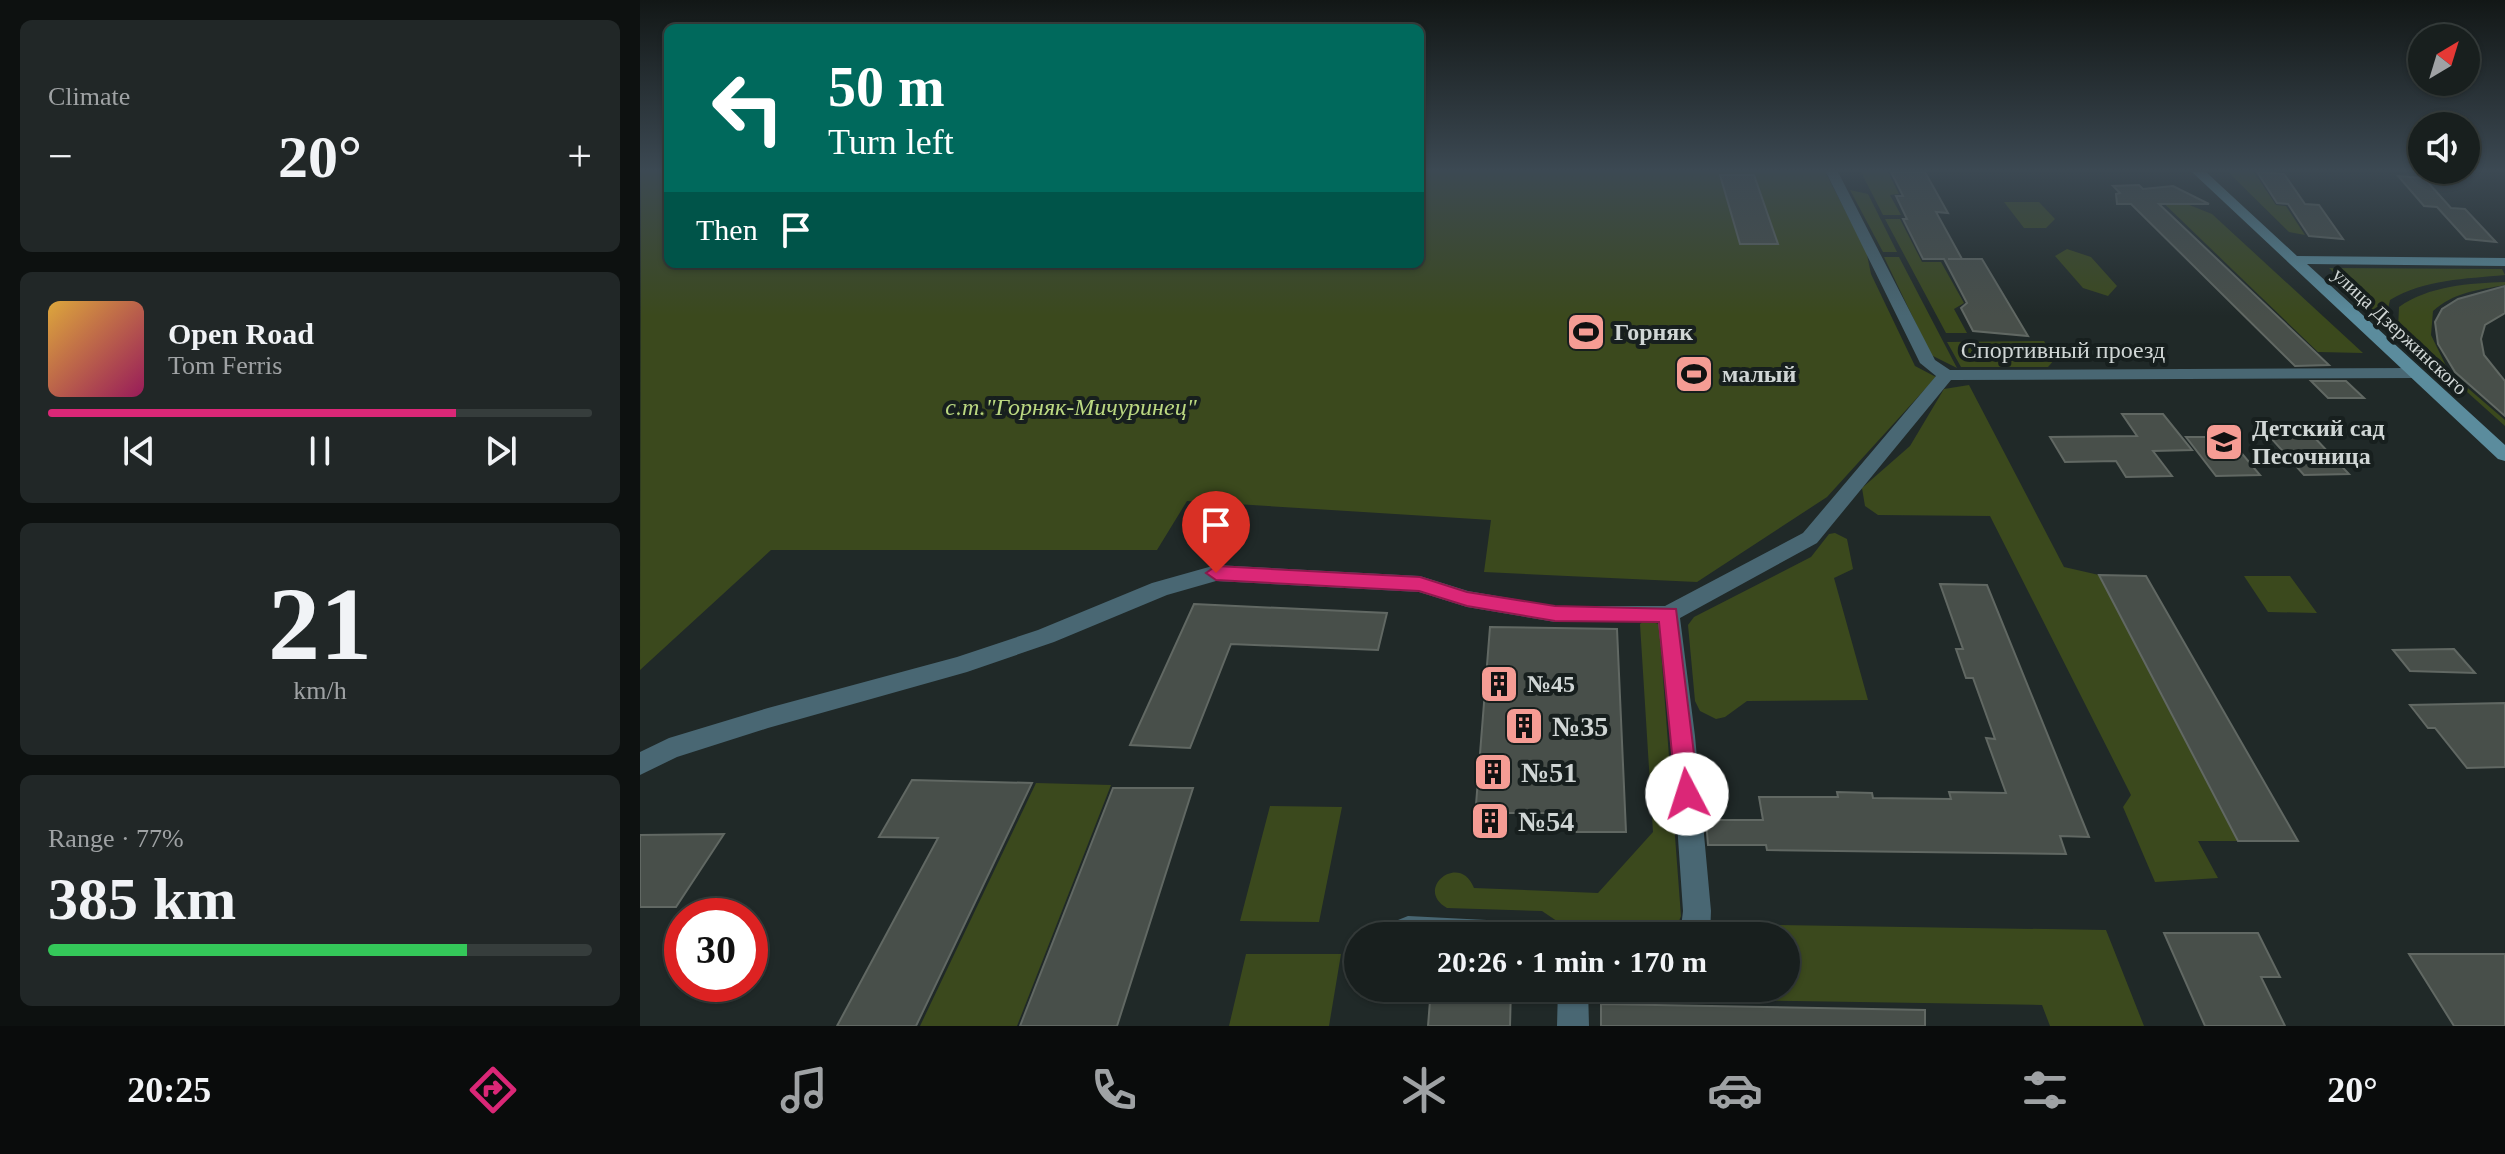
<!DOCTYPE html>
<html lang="en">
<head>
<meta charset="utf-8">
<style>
  :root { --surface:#181f1e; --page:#212727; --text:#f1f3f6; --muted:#9fa2a4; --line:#363d3c; --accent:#db2777 }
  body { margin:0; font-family:Georgia,serif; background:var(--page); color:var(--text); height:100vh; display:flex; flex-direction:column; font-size:30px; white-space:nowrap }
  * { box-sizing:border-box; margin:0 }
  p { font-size:26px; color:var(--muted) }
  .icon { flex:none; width:44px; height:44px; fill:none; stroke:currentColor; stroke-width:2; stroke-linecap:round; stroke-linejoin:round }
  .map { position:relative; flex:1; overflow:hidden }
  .details { display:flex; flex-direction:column; gap:20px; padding:20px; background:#0d1110; width:640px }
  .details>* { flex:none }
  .guide { position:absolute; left:24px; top:24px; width:760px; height:244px; border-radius:12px; box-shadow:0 2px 6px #0004,0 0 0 2px var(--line); background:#00695c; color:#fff; overflow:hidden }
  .needle { width:52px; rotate:38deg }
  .buttons { position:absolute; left:1768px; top:24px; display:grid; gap:16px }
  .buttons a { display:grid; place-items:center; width:72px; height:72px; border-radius:50%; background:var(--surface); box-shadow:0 2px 6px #0004,0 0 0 2px var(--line); font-size:40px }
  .speed { position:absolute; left:24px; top:898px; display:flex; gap:16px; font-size:40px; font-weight:700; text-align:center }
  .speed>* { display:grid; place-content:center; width:104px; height:104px; border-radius:50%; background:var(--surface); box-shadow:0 2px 6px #0004,0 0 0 2px var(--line); line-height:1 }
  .speed .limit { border:12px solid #d22; background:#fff; color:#111 }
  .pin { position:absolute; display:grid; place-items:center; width:68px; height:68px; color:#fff; margin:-82px -34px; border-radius:50% 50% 50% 0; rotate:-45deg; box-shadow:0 0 8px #0007 }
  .pin .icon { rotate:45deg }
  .me { position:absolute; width:88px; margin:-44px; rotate:355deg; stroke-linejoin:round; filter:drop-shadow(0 0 6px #0008) }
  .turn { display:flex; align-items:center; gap:28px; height:168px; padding:0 32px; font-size:36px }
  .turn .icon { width:104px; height:104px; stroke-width:2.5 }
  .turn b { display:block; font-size:56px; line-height:68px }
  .then { display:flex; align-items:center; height:76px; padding:0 32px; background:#0003; gap:16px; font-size:30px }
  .big { font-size:60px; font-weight:800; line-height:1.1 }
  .details .card { flex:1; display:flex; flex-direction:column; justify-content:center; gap:12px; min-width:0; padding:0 28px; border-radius:12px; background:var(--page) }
  .details .dial { align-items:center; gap:0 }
  .dial b { font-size:104px; line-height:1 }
  .song { display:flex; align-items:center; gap:24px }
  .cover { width:96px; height:96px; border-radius:12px; background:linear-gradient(135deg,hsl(40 70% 55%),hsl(330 70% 35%)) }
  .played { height:8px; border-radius:4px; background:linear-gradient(90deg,var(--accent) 75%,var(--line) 75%) }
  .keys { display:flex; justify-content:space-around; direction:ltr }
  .heat { display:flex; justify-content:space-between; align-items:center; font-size:44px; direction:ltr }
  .charge { height:12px; border-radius:6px; background:linear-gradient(90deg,#34c759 77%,var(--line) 0) }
  .trip { position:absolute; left:704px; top:922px; width:456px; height:80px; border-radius:40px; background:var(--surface); box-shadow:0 2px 6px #0004,0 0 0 2px var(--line); font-weight:800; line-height:80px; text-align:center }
  .dock { display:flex; height:128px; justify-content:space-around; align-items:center; background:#0a0c0c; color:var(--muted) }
  .dock .icon { width:56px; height:56px }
  .dock .active { color:var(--accent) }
  .dock b { font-size:36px; color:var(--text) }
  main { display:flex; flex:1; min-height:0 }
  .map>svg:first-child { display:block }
  .green { fill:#3b491d }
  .building { fill:#484f4a; stroke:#616863; stroke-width:2 }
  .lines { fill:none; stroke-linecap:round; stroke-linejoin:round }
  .street { fill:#496773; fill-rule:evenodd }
  .secondary { fill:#5b8c9d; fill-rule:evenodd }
  .route { fill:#db2777; stroke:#8e194d; stroke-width:2 }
  .labels { text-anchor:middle; stroke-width:8; stroke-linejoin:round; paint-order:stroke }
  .far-street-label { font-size:20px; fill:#d0d6d5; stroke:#171f1e }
  .poi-label { font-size:24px; font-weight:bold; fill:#d0d6d5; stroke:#171f1e; text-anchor:start }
  .street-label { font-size:24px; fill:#d0d6d5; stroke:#171f1e }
  .park-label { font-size:24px; font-style:italic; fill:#bbd881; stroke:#171f1e }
  .near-poi-label { font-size:28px; font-weight:bold; fill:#d0d6d5; stroke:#171f1e; text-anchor:start }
</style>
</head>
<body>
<main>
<section class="details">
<div class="card"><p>Climate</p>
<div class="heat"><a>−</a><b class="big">20°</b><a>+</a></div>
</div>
<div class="card">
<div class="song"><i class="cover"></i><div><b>Open Road</b><p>Tom Ferris</p></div></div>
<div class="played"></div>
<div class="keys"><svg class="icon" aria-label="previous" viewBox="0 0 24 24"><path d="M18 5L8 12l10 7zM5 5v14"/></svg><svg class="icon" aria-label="pause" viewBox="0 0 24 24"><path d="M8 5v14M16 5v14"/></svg><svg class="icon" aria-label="next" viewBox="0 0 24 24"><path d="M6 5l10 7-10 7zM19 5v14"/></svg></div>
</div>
<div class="card dial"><b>21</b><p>km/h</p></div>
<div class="card"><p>Range · 77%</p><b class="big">385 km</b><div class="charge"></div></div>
</section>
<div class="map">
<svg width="1865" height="1026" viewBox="0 0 1865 1026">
  <rect width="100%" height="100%" fill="#202928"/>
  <path class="green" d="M1 172H28V264H780V172H1185L1226 250 1231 274 1275 366 1296 377 1187 497 1057 582 844 572 851 520 547 501 517 550H131L0 670Z
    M1221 172H1248L1259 194 1250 195 1261 215H1243Z
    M1588 172H1614L1636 205 1646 206 1665 235 1649 232Z
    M1509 189 1572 214 1723 353 1678 352Z
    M1210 190 1228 194 1257 252H1243Z
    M1364 202H1399L1415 219 1406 228H1384Z
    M1245 219H1260L1282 262H1301L1324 303 1314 309 1327 333H1306Z
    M1427 249 1451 257 1477 286 1468 296 1443 288 1415 256Z
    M1244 257H1259L1317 368 1291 355Z
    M1689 268 1862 269 1865 275C1825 279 1785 279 1750 300L1745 322Z
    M1865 282V285C1838 290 1814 292 1793 311L1791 335 1809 372 1865 420V426L1758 330 1759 307C1788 286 1830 283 1865 282Z
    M1404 341 1415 359 1408 367H1321L1307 342Z
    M1329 385 1424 567 1459 575 1598 841H1558L1578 878 1515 882 1483 807 1491 795 1350 516 1238 515 1225 506 1222 488 1270 446 1304 389Z
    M1195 533 1207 539 1213 569 1194 578 1228 700 1107 701 1085 717 1076 719 1060 711 1055 701 1048 625 1054 617 1171 557 1189 534Z
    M1604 576H1650L1677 613 1628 612Z
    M1005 620 1019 624 1041 916 1036 929 1028 936H939L902 911 807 908C773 889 820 851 834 888L958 893 1013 832 1000 624Z
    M396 783 471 785 377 1026H280Z
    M630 806 702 807 679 922 600 921Z
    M1077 924 1466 930 1504 1026H1410L1402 1005 1087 1000 1085 988H1146V936H1079Z
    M606 954H701L689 1026H589Z"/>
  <path class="building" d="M1251 172H1285L1308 213 1296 212 1322 259H1308H1342L1388 336 1333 331 1321 308 1327 303 1304 259H1283L1263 219H1267L1256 196H1263Z
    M1617 172 1644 174 1665 204 1679 205 1703 239 1669 236 1648 204 1637 203Z
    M1080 175H1114L1138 244H1100Z
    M1758 176 1784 178 1811 208 1825 209 1856 242 1826 239 1797 207 1784 206Z
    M1499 185 1503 189 1533 186 1569 204H1519L1689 365 1655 366 1491 204H1477L1476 194 1480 193 1473 186Z
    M1865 286V313L1845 325 1841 339 1844 355 1865 381V416L1815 372 1798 344 1795 322 1802 309 1818 299Z
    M1671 381H1706L1724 398H1688Z
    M1482 414H1523L1552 450 1513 451 1532 476 1486 477 1476 461 1425 462 1410 437 1497 436Z
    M1673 436 1709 474 1664 475 1630 437Z
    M1546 437H1588L1620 475 1576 476Z
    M1459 575 1506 576 1658 841H1598Z
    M1300 584 1347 585 1449 837 1420 836 1426 854 1127 850 1126 845H1068L1066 820H1123L1119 797H1198L1197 792 1232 793 1233 798 1311 799 1309 792 1366 793 1346 738 1355 739 1333 678H1326L1316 649H1323Z
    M554 604 747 613 738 650 591 644 550 748 490 745Z
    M850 627 977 629 986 832H926V813H865L864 830H834Z
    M1814 649 1835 673 1770 671 1753 650Z
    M1865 703V767L1827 768 1795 728H1788L1770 705Z
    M272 780 392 783 276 1026H197L298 838 239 837Z
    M473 788H553L477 1026H380Z
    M84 834 36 907H0V835Z
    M1524 933H1618L1640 977H1621L1645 1026H1565Z
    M1769 954H1865V1026H1814Z
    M791 988H871L870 1026H788Z
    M961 1004 1285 1010V1026H961Z"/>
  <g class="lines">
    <path class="street" d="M1186 172H1198L1295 360 1310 370 1776 368 1784 373 1776 378 1311 380 1177 543 1040 618 1055 736 1071 911 1070 936H1040L1043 911 1031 736 1018 622H915L827 607 779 592 576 581 527 595 414 642 327 672 128 728 37 757 0 775V752L29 738 128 708 317 657 398 630 512 583 576 565 780 576 828 591 915 606H1025L1163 533 1296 376 1280 363Z
      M768 916 887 922 897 926 902 936H756L753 930 758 920Z
      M918 988H948L949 1026H917Z"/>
    <path class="secondary" d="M1552 172H1566L1657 256 1865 258V266L1667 264 1865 445V461L1858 459Z"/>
  </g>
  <linearGradient id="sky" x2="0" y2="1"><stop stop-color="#121716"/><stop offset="0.54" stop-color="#3c4953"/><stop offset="1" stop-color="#3c4953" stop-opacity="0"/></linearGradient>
  <rect width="1865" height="316" fill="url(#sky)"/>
  <path class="route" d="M576 566 780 577 827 592 915 606 1036 609 1059 794 1056 801 1047 804 1039 801 1036 794 1019 622 915 621 827 606 779 591 576 580 566 573Z"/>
  <defs>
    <symbol id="stadium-square" viewBox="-11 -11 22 22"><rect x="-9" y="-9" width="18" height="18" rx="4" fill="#f59c94" stroke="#171f1e"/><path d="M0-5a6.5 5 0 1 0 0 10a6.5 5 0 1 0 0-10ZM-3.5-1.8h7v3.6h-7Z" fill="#111"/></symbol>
    <symbol id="school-square" viewBox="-11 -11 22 22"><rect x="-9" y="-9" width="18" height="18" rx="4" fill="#f59c94" stroke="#171f1e"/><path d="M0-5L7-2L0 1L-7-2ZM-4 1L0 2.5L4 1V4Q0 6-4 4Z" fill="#111"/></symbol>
    <symbol id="building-square" viewBox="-11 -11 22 22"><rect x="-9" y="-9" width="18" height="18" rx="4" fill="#f59c94" stroke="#171f1e"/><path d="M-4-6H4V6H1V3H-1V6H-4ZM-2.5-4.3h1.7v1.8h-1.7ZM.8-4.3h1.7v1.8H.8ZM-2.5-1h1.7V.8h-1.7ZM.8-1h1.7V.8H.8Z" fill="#111"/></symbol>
  </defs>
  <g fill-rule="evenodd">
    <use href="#stadium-square" x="924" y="310" width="44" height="44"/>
    <use href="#stadium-square" x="1032" y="352" width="44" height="44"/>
    <use href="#school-square" x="1562" y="420" width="44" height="44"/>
    <use href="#building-square" x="837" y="662" width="44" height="44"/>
    <use href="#building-square" x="862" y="704" width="44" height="44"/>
    <use href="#building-square" x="831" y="750" width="44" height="44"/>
    <use href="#building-square" x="828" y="799" width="44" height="44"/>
  </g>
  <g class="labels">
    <g class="far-street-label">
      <text transform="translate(1760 331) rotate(43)" y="7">улица Дзержинского</text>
    </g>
    <g class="poi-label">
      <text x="974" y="340">Горняк</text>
      <text x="1082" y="382">малый</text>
      <text x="1612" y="436">Детский сад<tspan x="1612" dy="28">Песочница</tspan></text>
      <text x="887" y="692">№45</text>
    </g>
    <g class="street-label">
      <text x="1423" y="358">Спортивный проезд</text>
    </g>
    <g class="park-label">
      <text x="431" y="415">с.т."Горняк-Мичуринец"</text>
    </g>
    <g class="near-poi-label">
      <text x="912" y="736">№35</text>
      <text x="881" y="782">№51</text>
      <text x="878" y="831">№54</text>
    </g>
  </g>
</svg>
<div class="buttons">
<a><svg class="needle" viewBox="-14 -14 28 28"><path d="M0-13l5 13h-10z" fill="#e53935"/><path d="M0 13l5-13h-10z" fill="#9fa2a4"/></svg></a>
<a><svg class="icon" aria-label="sound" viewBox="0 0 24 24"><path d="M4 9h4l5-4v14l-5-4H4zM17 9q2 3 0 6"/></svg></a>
</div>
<div class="speed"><div class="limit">30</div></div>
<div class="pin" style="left:576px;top:573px;background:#d93025"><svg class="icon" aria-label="arrive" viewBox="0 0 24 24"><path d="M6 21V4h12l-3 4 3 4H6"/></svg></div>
<svg class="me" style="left:1047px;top:794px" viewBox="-20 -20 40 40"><circle r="19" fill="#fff"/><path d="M0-13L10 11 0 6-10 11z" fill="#db2777"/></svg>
<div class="trip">20:26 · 1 min · 170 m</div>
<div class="guide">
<div class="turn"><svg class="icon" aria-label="left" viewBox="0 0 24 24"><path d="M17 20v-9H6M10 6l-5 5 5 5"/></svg><div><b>50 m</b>Turn left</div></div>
<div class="then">Then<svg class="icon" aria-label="arrive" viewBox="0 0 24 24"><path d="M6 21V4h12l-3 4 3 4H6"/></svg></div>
</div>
</div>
</main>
<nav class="dock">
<b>20:25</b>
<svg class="icon active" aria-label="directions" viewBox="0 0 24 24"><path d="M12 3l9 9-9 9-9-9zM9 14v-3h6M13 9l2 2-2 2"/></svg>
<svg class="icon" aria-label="music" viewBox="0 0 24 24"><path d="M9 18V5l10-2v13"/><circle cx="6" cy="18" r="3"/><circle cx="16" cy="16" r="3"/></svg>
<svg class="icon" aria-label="phone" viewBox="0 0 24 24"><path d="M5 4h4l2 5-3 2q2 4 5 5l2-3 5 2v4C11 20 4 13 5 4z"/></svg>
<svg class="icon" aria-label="climate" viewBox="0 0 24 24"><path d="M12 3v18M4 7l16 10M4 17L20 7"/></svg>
<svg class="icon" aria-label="car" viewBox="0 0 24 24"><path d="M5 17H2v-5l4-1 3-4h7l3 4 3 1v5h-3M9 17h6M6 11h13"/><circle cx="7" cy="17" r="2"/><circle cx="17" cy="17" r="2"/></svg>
<svg class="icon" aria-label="filters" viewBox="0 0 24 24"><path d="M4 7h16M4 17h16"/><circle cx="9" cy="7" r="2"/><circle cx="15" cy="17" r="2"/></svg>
<b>20°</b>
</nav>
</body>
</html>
